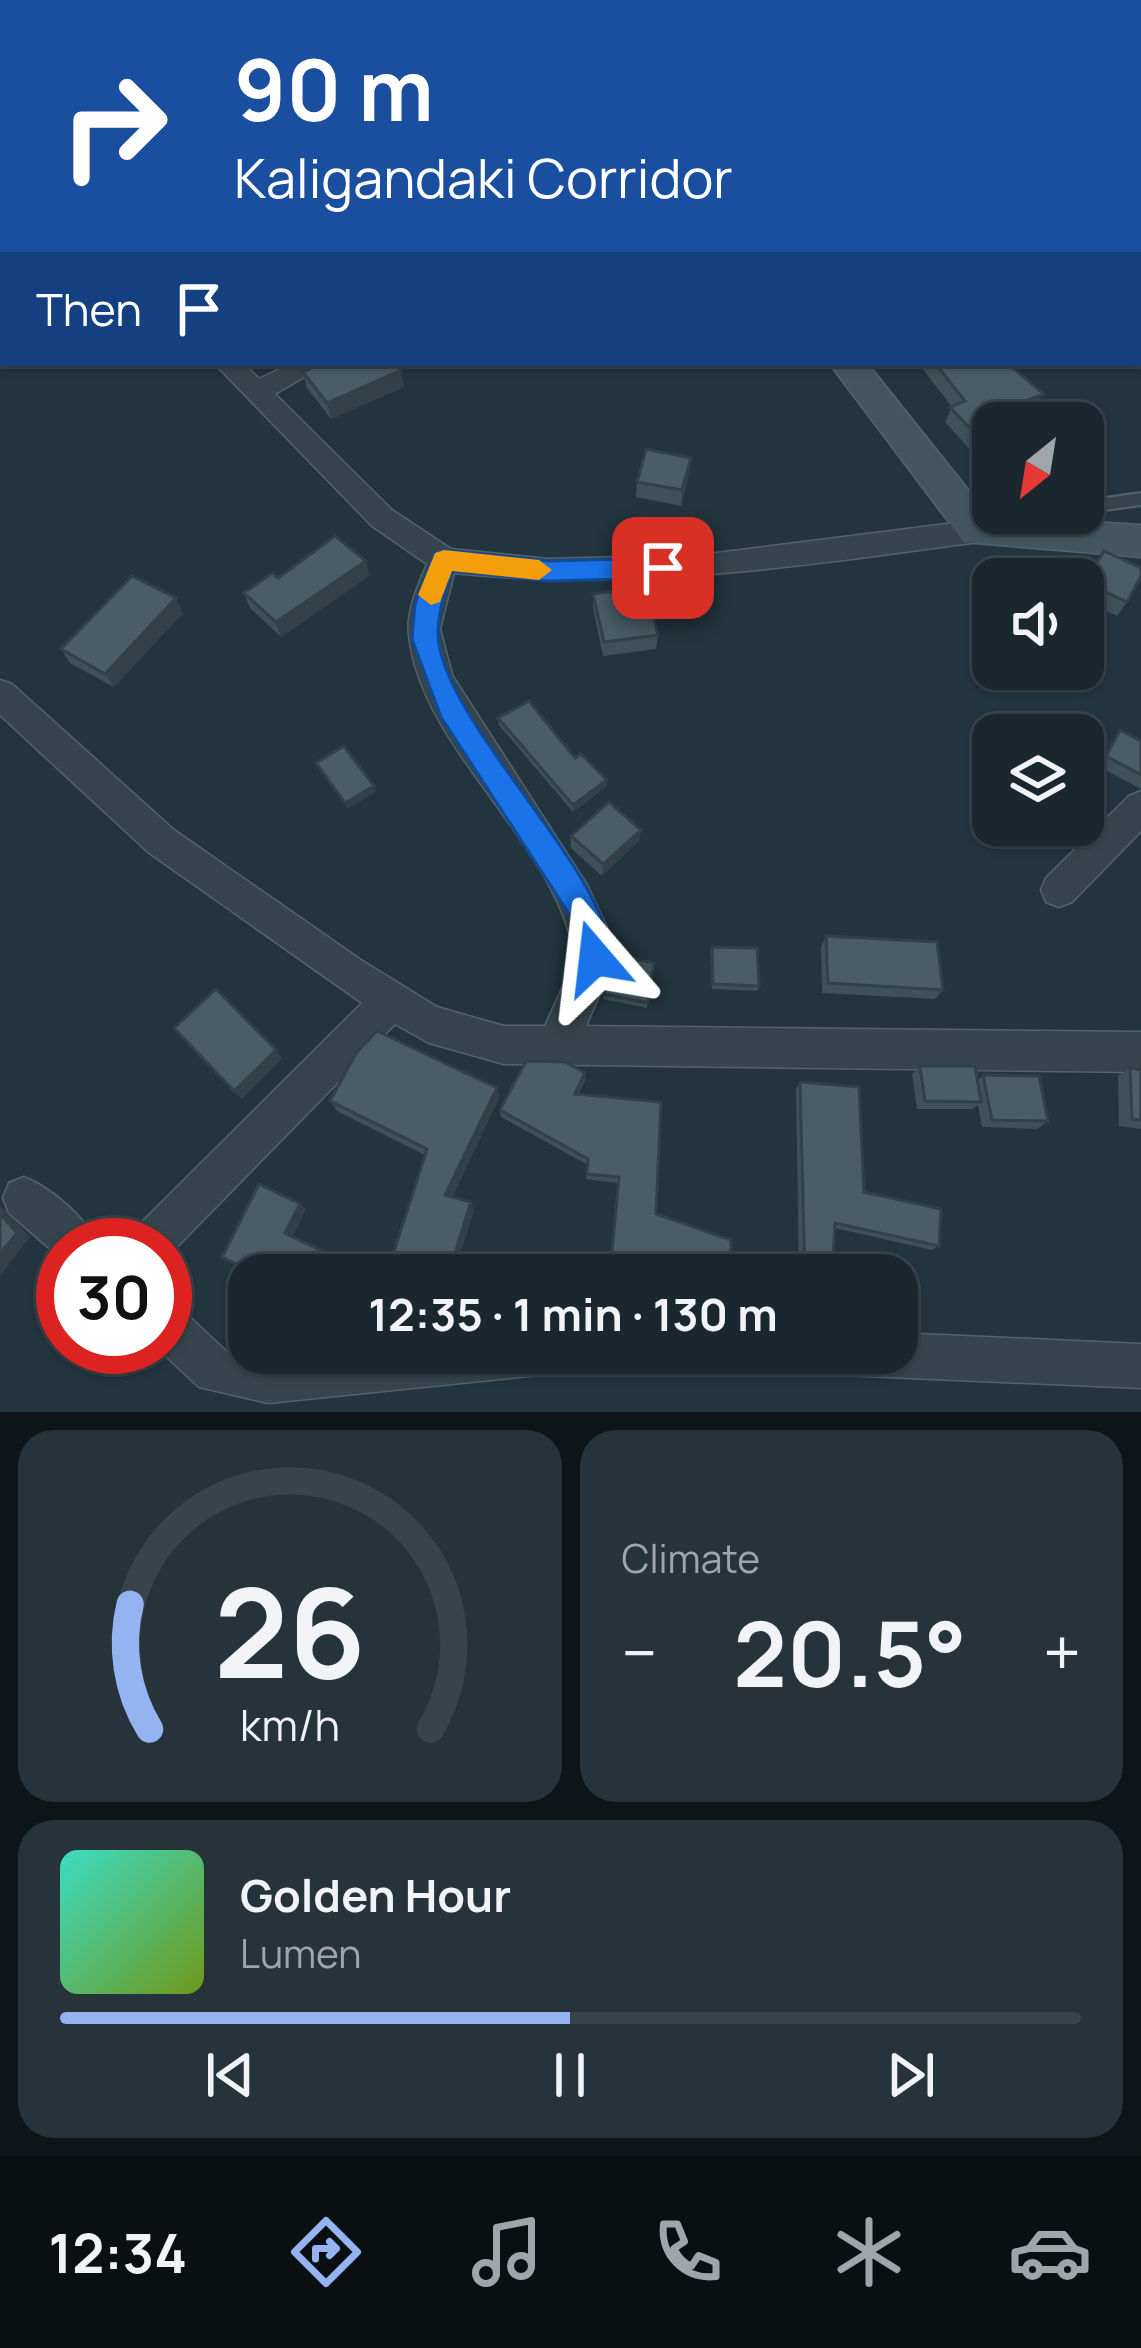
<!DOCTYPE html>
<html lang="en">
<head>
<meta charset="utf-8">
<style>
  :root { --surface:#1a272e; --page:#27333a; --text:#f1f3f6; --muted:#9fa5aa; --line:#38444a; --accent:#95b2f1 }
  body { margin:0; font-family:Manrope,sans-serif; background:var(--page); color:var(--text); height:100vh; display:flex; flex-direction:column; font-size:45px; white-space:nowrap }
  * { box-sizing:border-box; margin:0 }
  p { font-size:39px; color:var(--muted) }
  .icon { flex:none; width:66px; height:66px; fill:none; stroke:currentColor; stroke-width:2; stroke-linecap:round; stroke-linejoin:round }
  .map { position:relative; height:1412px; overflow:hidden }
  .sheet { display:flex; flex-direction:column; gap:18px; padding:18px; background:#0e1519; flex:1 }
  .sheet>* { flex:none }
  .guide { position:absolute; left:0px; top:0px; width:1143px; height:366px; box-shadow:0 3px 9px #0004,0 0 0 3px var(--line); background:#1a4fa0; color:#fff; overflow:hidden }
  .needle { width:78px; rotate:210deg }
  .controls { position:absolute; left:972px; top:402px; display:grid; gap:24px }
  .controls a { display:grid; place-items:center; width:132px; height:132px; border-radius:24px; background:var(--surface); box-shadow:0 3px 9px #0004,0 0 0 3px var(--line); font-size:60px }
  .speed { position:absolute; left:36px; top:1218px; display:flex; gap:24px; font-size:60px; font-weight:700; text-align:center }
  .speed>* { display:grid; place-content:center; width:156px; height:156px; border-radius:50%; background:var(--surface); box-shadow:0 3px 9px #0004,0 0 0 3px var(--line); line-height:1 }
  .speed .limit { border:18px solid #d22; background:#fff; color:#111 }
  .pin { position:absolute; display:grid; place-items:center; width:102px; height:102px; color:#fff; margin:-51px; border-radius:24px; box-shadow:0 6px 18px #0006 }
  .me { position:absolute; width:132px; margin:-66px; rotate:343deg; stroke-linejoin:round; filter:drop-shadow(0 0 9px #0008) }
  .turn { display:flex; align-items:center; gap:42px; height:252px; padding:0 36px; font-size:54px }
  .turn .icon { width:156px; height:156px; stroke-width:2.5 }
  .turn b { display:block; font-size:84px; line-height:102px }
  .then { display:flex; align-items:center; height:114px; padding:0 36px; background:#0003; gap:24px; font-size:45px }
  .big { font-size:90px; font-weight:700; line-height:1.1 }
  .sheet .card { flex:1; display:flex; flex-direction:column; justify-content:center; gap:18px; min-width:0; padding:0 42px; border-radius:36px; background:var(--page) }
  .sheet .dial { align-items:center; gap:0 }
  .dial svg { height:312px; overflow:visible; fill:none; stroke:var(--line); stroke-width:7; stroke-linecap:round; text-anchor:middle }
  .dial text { fill:var(--text); stroke:none }
  .song { display:flex; align-items:center; gap:36px }
  .cover { width:144px; height:144px; border-radius:18px; background:linear-gradient(135deg,hsl(170 70% 55%),hsl(80 70% 35%)) }
  .played { height:12px; border-radius:6px; background:linear-gradient(90deg,var(--accent) 50%,var(--line) 50%) }
  .keys { display:flex; justify-content:space-around; direction:ltr }
  .heat { display:flex; justify-content:space-between; align-items:center; font-size:66px; direction:ltr }
  .sheet .tiles { flex:1; display:grid; gap:18px; grid-template-columns:1fr 1fr }
  .card:last-child { grid-column:span 2 }
  .trip { position:absolute; left:228px; top:1254px; width:690px; height:120px; border-radius:36px; background:var(--surface); box-shadow:0 3px 9px #0004,0 0 0 3px var(--line); font-weight:700; line-height:120px; text-align:center }
  .tab-bar { display:flex; height:192px; justify-content:space-around; align-items:center; background:#0a1012; color:var(--muted) }
  .tab-bar .icon { width:84px; height:84px }
  .tab-bar .current { color:var(--accent) }
  .tab-bar b { font-size:54px; color:var(--text) }
  .map>svg:first-child { display:block }
  .lines { fill:none; stroke-linecap:round; stroke-linejoin:round }
  .service-casing { stroke:#54636b; stroke-width:4 }
  .minor-casing { stroke:#54636b; stroke-width:3 }
  .secondary-casing { stroke:#54636b; stroke-width:3 }
  .service { fill:#36454d; fill-rule:evenodd }
  .minor { fill:#36454d; fill-rule:evenodd }
  .secondary { fill:#435660; fill-rule:evenodd }
  .wall { fill:#3e5058 }
  .shaded-wall { fill:#324147 }
  .building { fill:#485d66; stroke:#324147; stroke-width:3 }
  .route { fill:#1a73e8; stroke:#114b97; stroke-width:3 }
  .slow { fill:#f59e0b }
</style>
</head>
<body>
<div class="map">
<svg width="1141" height="1412" viewBox="0 0 1141 1412">
  <rect width="100%" height="100%" fill="#22343d"/>
  <g class="lines">
    <defs>
      <path id="service" d="M1141 493V505L1083 513V501Z"/>
      <path id="minor" d="M1009 0H1033L1035 3H1011Z
        M1140 58H1141V72H1140Z
        M0 164 3 165V180L0 179Z
        M3 229V246L0 247V230Z
        M214 363H243L259 379 292 363H328L275 394 392 510 451 549 549 559 701 555 978 520 989 523 993 531 989 539 978 542C800 566 634 592 454 573L440 629 452 675 587 885 609 932 610 970 586 1026 1141 1032V1072L504 1064 429 1043 395 1024 165 1259V1245H128L134 1230 362 1003 148 852 0 715V680L12 684 174 830 361 960 437 1007 504 1026H545L575 960C561 846 421 751 409 635 406 611 418 586 427 564L372 526Z
        M1141 791V831L1072 902 1059 907 1046 902 1041 890 1046 878 1129 796Z
        M24 1177C51 1188 87 1218 98 1245H63V1260L9 1213 3 1198 9 1183Z
        M165 1303 181 1309 226 1351 268 1359 322 1353H562L556 1369 540 1375 268 1403 199 1387 156 1347H165Z
        M897 1333 1141 1344V1388L841 1375 825 1369 819 1353H897Z"/>
      <path id="secondary" d="M501 0H531L533 3H503Z
        M829 363H867L989 516 1141 525V557L964 542Z"/>
    </defs>
    <use href="#service" class="service-casing"/>
    <use href="#minor" class="minor-casing"/>
    <use href="#secondary" class="secondary-casing"/>
    <use href="#service" class="service"/>
    <use href="#minor" class="minor"/>
    <use href="#secondary" class="secondary"/>
  </g>
  <path class="wall" d="M276 0H400V1L396 3H281Z
    M918 363H1007L1044 394 1037 409 972 452 945 422 952 407Z
    M401 370 404 387 331 419 307 388 303 372Z
    M691 458 689 473 681 506 636 497 637 482Z
    M1104 551 1127 602 1117 616 1083 600V586Z
    M366 561 369 576 281 637 250 608 244 593 278 578Z
    M593 594 658 635 656 649 603 656 593 608Z
    M183 613 114 687 70 663 61 649Z
    M498 718 575 758 607 786 573 812 499 725Z
    M1120 730 1141 741V789L1098 766Z
    M571 836 639 841 602 876 571 848Z
    M826 936 943 990 935 999 822 993 821 947Z
    M712 947 759 986 757 991 712 989 710 952Z
    M654 963 647 1008 603 999V994Z
    M920 1066 978 1080 983 1075 1048 1121 1037 1129 982 1127 978 1105 972 1109H917L912 1074Z
    M1130 1068 1141 1070V1129L1119 1126 1118 1076Z
    M585 1073V1080L578 1094 656 1214 730 1275H609L618 1183 586 1179 588 1165 501 1117 500 1110Z
    M800 1082 864 1192 939 1246 932 1250 835 1228 832 1275H799L796 1089Z
    M497 1088 499 1098 452 1197 474 1210 453 1275H426L416 1272 414 1275H401L394 1272 389 1267 425 1155 337 1111 330 1101Z"/>
  <path class="shaded-wall" d="M366 0H400V1L396 3H359Z
    M401 370 404 387 331 419 327 403Z
    M1044 394 1037 409 1028 400Z
    M1040 412 1035 423H1013Z
    M993 431V443L972 452 978 437Z
    M691 458 689 473 681 506 682 490Z
    M366 561 369 576 281 637 276 622Z
    M176 598 183 613 114 687 105 674Z
    M607 780V786L573 812V805Z
    M374 786 376 792 347 809 345 803Z
    M641 830 639 841 602 876 603 864Z
    M276 1050 282 1059 242 1099 234 1091Z
    M497 1088 499 1098 449 1202 445 1195Z
    M471 1202 474 1210 453 1275H448Z
    M300 1204 306 1209 292 1238 285 1233Z
    M0 1205 30 1237 0 1276Z
    M320 1250 326 1254 316 1275H307Z"/>
  <path class="building" d="M298 0H366L359 3H303Z
    M634 0H649L655 3H627Z
    M3 240V333L0 331V241Z
    M323 363H395L401 370 327 403 303 372Z
    M935 363H1007L1044 394 1028 400 1040 412 1013 423H993V431L978 437 950 407 965 401Z
    M646 449 691 458 682 490 637 482Z
    M335 536 366 561 276 622 244 593 272 573 278 578Z
    M1104 551 1141 568V576L1127 602 1085 582Z
    M132 576 176 598 105 674 61 649Z
    M646 587 658 635 604 642 593 594Z
    M529 701 575 758 581 754 607 780 573 805 498 718Z
    M1120 730 1141 741V775L1106 756Z
    M344 746 374 786 345 803 316 763Z
    M609 802 641 830 603 864 571 836Z
    M826 936 937 942 943 990 828 983Z
    M712 947 757 948 759 986 713 984Z
    M615 955 654 963 648 1003 603 994Z
    M216 989 276 1050 234 1091 174 1028Z
    M377 1031 497 1088 445 1195 471 1202 448 1275H438L411 1266 407 1274 389 1267 427 1149 330 1101 356 1053Z
    M526 1061 565 1062 585 1073 575 1094 661 1102 656 1214 731 1240 730 1275H632L610 1273 619 1177 587 1174 588 1159 500 1110Z
    M920 1066H975L981 1102 925 1101Z
    M1130 1068 1141 1070V1120L1132 1119Z
    M983 1075 1039 1076 1048 1121 992 1120Z
    M800 1082 859 1087 864 1192 941 1209 939 1246 835 1223 832 1275H805Z
    M259 1184 300 1204 285 1233 320 1250 307 1275H258L222 1257Z
    M0 1214 17 1233 0 1254Z"/>
  <path class="route" d="M444 550 549 561 663 558 675 568 663 578 549 581 452 571C445 592 438 611 438 634 440 725 636 898 606 968L595 973 584 968 571 917 441 717 412 639 415 604 435 553Z"/>
  <path class="slow" d="M444 550 539 560 552 570 539 580 452 571 440 602 431 605 418 595 435 553Z"/>
</svg>
<div class="controls">
<a><svg class="needle" viewBox="-14 -14 28 28"><path d="M0-13l5 13h-10z" fill="#e53935"/><path d="M0 13l5-13h-10z" fill="#9fa5aa"/></svg></a>
<a><svg class="icon" aria-label="sound" viewBox="0 0 24 24"><path d="M4 9h4l5-4v14l-5-4H4zM17 9q2 3 0 6"/></svg></a>
<a><svg class="icon" aria-label="layers" viewBox="0 0 24 24"><path d="M12 4l9 5-9 5-9-5zM3 14l9 5 9-5"/></svg></a>
</div>
<div class="speed"><div class="limit">30</div></div>
<div class="pin" style="left:663px;top:568px;background:#d93025"><svg class="icon" aria-label="arrive" viewBox="0 0 24 24"><path d="M6 21V4h12l-3 4 3 4H6"/></svg></div>
<svg class="me" style="left:595px;top:958px" viewBox="-20 -20 40 40"><path d="M0-17L14 15 0 8-14 15z" fill="#1a73e8" stroke="#fff" stroke-width="4"/></svg>
<div class="trip">12:35 · 1 min · 130 m</div>
<div class="guide">
<div class="turn"><svg class="icon" aria-label="right" viewBox="0 0 24 24"><path d="M7 20v-9h11M14 6l5 5-5 5"/></svg><div><b>90 m</b>Kaligandaki Corridor</div></div>
<div class="then">Then<svg class="icon" aria-label="arrive" viewBox="0 0 24 24"><path d="M6 21V4h12l-3 4 3 4H6"/></svg></div>
</div>
</div>
<section class="sheet">
<div class="tiles">
<div class="card dial"><svg viewBox="0 0 100 80">
<path d="M14 69A42 42 0 1 1 86 69"/>
<path d="M14 69A42 42 0 0 1 9 37" stroke="#95b2f1"/>
<text x="50" y="56" font-size="32" font-weight="700">26</text>
<text x="50" y="72" font-size="11">km/h</text>
</svg></div>
<div class="card"><p>Climate</p>
<div class="heat"><a>−</a><b class="big">20.5°</b><a>+</a></div>
</div>
<div class="card">
<div class="song"><i class="cover"></i><div><b>Golden Hour</b><p>Lumen</p></div></div>
<div class="played"></div>
<div class="keys"><svg class="icon" aria-label="previous" viewBox="0 0 24 24"><path d="M18 5L8 12l10 7zM5 5v14"/></svg><svg class="icon" aria-label="pause" viewBox="0 0 24 24"><path d="M8 5v14M16 5v14"/></svg><svg class="icon" aria-label="next" viewBox="0 0 24 24"><path d="M6 5l10 7-10 7zM19 5v14"/></svg></div>
</div>
</div>
</section>
<nav class="tab-bar">
<b>12:34</b>
<svg class="icon current" aria-label="directions" viewBox="0 0 24 24"><path d="M12 3l9 9-9 9-9-9zM9 14v-3h6M13 9l2 2-2 2"/></svg>
<svg class="icon" aria-label="music" viewBox="0 0 24 24"><path d="M9 18V5l10-2v13"/><circle cx="6" cy="18" r="3"/><circle cx="16" cy="16" r="3"/></svg>
<svg class="icon" aria-label="phone" viewBox="0 0 24 24"><path d="M5 4h4l2 5-3 2q2 4 5 5l2-3 5 2v4C11 20 4 13 5 4z"/></svg>
<svg class="icon" aria-label="climate" viewBox="0 0 24 24"><path d="M12 3v18M4 7l16 10M4 17L20 7"/></svg>
<svg class="icon" aria-label="car" viewBox="0 0 24 24"><path d="M5 17H2v-5l4-1 3-4h7l3 4 3 1v5h-3M9 17h6M6 11h13"/><circle cx="7" cy="17" r="2"/><circle cx="17" cy="17" r="2"/></svg>
</nav>
</body>
</html>
